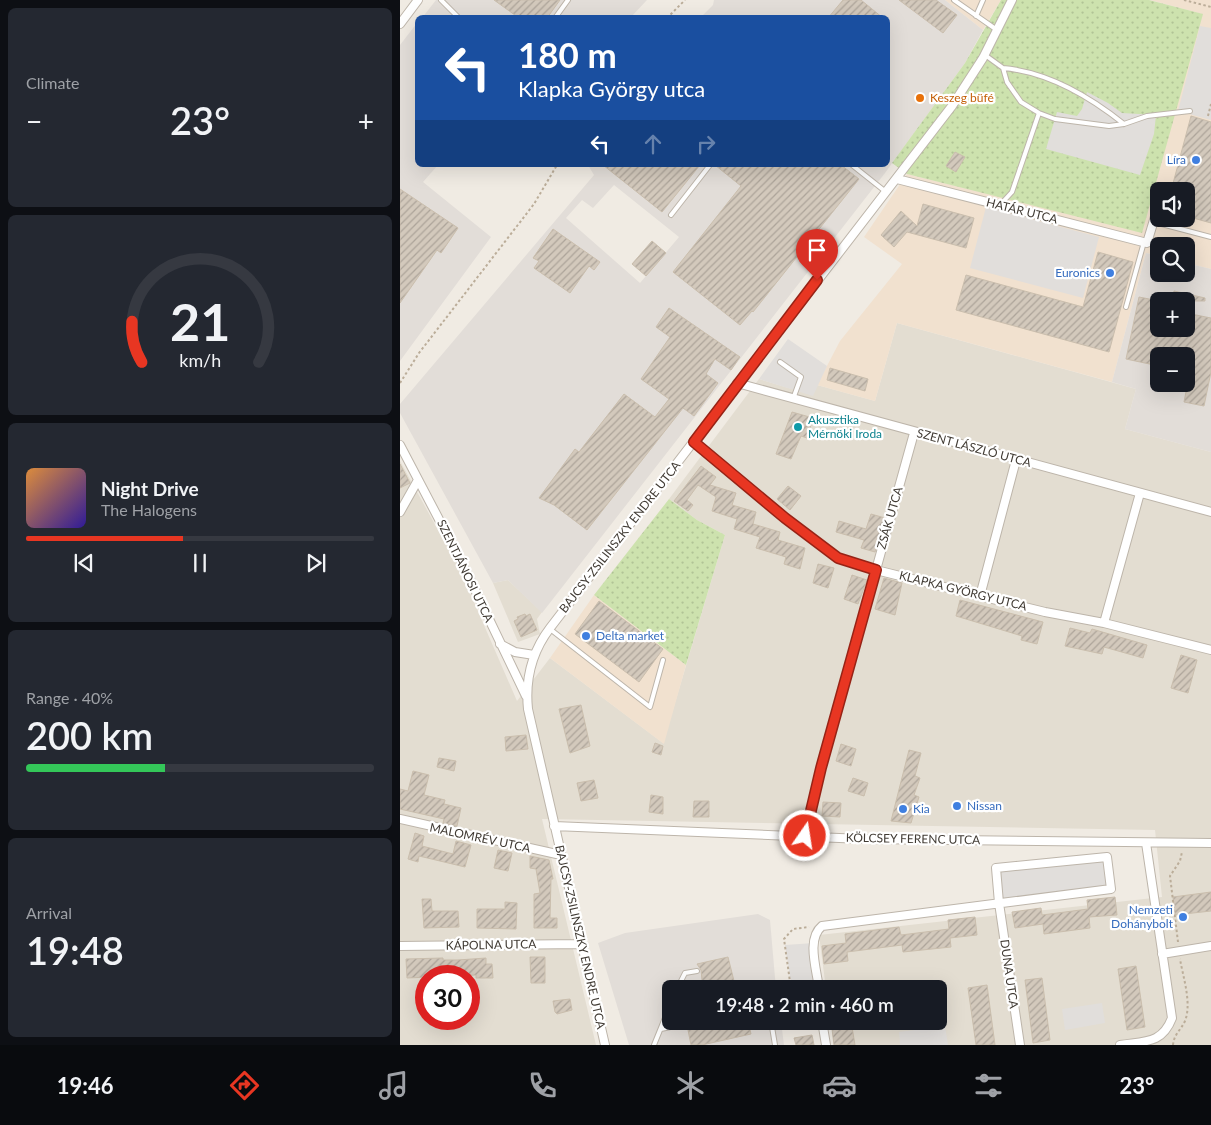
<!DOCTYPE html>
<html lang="en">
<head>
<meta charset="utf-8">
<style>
  :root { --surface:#171b24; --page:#242831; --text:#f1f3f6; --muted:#9ea1a6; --line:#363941; --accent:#e83622 }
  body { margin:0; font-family:Lato,sans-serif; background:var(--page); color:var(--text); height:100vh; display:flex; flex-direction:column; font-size:19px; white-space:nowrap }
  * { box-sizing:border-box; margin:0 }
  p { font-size:16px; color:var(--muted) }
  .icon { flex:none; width:28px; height:28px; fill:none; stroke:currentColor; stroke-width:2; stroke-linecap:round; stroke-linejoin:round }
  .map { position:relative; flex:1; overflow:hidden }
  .sheet { display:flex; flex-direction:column; gap:8px; padding:8px; background:#0d0f14; width:400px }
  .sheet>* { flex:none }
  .top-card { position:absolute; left:15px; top:15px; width:475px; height:152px; border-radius:8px; box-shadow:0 5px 20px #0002; background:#1a4fa0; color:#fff; overflow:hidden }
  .controls { position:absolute; left:750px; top:182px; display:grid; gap:10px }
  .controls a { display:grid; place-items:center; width:45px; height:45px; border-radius:8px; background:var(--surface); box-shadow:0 5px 20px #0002; font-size:25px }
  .speed { position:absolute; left:15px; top:965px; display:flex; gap:10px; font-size:25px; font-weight:700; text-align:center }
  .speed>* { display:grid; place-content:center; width:65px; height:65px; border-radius:50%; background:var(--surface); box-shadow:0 5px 20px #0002; line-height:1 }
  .speed .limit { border:8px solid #d22; background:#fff; color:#111 }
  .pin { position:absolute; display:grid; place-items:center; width:42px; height:42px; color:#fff; margin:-51px -21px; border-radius:50% 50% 50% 0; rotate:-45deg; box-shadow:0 0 5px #0007 }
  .pin .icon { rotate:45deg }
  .me { position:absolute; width:55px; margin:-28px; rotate:13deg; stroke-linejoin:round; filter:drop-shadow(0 0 4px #0008) }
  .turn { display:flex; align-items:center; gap:18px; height:105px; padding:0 20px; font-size:22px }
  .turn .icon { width:65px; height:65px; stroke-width:2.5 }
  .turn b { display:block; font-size:35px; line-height:42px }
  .lanes { display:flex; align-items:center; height:48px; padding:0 20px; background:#0003; justify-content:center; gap:25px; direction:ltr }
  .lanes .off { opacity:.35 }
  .big { font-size:38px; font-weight:600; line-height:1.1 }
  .sheet .widget { flex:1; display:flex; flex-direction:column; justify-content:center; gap:8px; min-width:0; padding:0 18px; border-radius:8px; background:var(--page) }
  .sheet .dial { align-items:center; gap:0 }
  .dial svg { height:130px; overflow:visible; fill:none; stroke:var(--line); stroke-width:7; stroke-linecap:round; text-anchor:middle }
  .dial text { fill:var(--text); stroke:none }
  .song { display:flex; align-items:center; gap:15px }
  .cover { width:60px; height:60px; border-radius:8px; background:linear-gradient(135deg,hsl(30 70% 55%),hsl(250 70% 35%)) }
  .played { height:5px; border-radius:2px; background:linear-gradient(90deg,var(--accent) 45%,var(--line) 45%) }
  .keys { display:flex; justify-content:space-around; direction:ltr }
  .heat { display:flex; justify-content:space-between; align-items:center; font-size:28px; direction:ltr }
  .charge { height:8px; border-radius:4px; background:linear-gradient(90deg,#34c759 40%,var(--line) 0) }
  .trip { position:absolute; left:262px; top:980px; width:285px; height:50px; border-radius:8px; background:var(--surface); box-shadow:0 5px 20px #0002; font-weight:600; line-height:50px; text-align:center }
  .tab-bar { display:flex; height:80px; justify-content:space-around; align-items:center; background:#090b0e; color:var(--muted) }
  .tab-bar .icon { width:35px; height:35px }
  .tab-bar .selected { color:var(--accent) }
  .tab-bar b { font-size:22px; color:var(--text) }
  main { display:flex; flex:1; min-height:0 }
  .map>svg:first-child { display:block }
  .residential { fill:#e3ddd1; fill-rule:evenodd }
  .commercial { fill:#f1e1cf; fill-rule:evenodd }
  .industrial { fill:#e2ddd8; fill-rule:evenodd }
  .green { fill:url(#green-dots) }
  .parking { fill:#e1dedb }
  .building { fill:url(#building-hatch); stroke:#cabead }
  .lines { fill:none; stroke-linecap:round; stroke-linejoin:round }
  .lane-casing { stroke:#bdb5aa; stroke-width:6 }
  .street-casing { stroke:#bdb5aa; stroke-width:10 }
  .path { stroke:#bbad99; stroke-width:2; stroke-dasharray:2.5 2.5; stroke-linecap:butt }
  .lane { stroke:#fff; stroke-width:4 }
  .street { stroke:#fff; stroke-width:8 }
  .route-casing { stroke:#972316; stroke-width:12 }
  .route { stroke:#e83622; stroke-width:9 }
  .food-dot { fill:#e8710a; stroke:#fff; stroke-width:2 }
  .shop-dot { fill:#3f7fe0; stroke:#fff; stroke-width:2 }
  .culture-dot { fill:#0f9aa8; stroke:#fff; stroke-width:2 }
  .labels { text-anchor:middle; stroke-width:4.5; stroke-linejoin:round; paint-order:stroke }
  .food-label { font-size:12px; fill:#c56008; stroke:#fff; text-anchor:start }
  .shop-label { font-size:12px; fill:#366cbe; stroke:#fff; text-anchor:end }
  .street-label { font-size:12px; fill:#413b34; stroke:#fff }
  .culture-label { font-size:12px; fill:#0d838f; stroke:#fff; text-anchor:start }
</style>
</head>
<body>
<main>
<section class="sheet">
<div class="widget"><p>Climate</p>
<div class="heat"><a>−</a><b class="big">23°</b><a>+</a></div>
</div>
<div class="widget dial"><svg viewBox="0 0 100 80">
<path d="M14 69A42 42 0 1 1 86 69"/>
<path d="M14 69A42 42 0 0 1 8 44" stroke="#e83622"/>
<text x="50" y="56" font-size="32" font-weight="700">21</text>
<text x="50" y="72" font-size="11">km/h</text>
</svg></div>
<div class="widget">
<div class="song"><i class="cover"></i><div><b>Night Drive</b><p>The Halogens</p></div></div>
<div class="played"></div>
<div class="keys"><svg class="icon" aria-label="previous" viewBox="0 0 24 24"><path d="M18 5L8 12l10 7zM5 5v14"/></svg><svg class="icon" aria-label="pause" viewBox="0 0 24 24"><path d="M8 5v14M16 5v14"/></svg><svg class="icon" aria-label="next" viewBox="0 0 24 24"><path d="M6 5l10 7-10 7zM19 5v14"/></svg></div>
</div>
<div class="widget"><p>Range · 40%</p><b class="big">200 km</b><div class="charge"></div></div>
<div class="widget"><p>Arrival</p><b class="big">19:48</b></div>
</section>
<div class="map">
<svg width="811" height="1045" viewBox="0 0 811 1045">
  <defs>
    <pattern id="green-dots" width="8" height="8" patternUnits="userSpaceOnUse" patternTransform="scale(1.25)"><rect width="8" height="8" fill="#cde2ae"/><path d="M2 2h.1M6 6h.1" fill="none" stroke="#b1c396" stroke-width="1.8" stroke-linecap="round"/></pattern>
    <pattern id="building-hatch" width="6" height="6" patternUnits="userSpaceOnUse" patternTransform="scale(1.25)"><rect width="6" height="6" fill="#d3c9bc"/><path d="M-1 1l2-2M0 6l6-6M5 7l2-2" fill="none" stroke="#ada49a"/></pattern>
  </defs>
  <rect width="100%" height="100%" fill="#f0ebe3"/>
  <path class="residential" d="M497 323 736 389 725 429 811 452V1045H434L431 1021H539V989H426L419 935 762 897 755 830 142 819 196 1045H0V461L60 570 117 701 150 658 263 743 325 535 297 520 269 499 359 379 412 395 417 385 475 401ZM26 976H69V1019H26Z
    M108 580 142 612 137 619 140 634 118 642 93 583Z"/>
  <path class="commercial" d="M545 0H601L583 30Z
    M750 0H811V269L786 263V246H759V256L746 253 712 382 497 323 475 401 417 385 440 341 502 264 464 237 507 174 585 193 802 14ZM759 191H786V219H759Z
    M194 595 286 665 264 744 150 658Z"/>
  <path class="industrial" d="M36 0H247L231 17 22 18Z
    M314 0H545L583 30 565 63 485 173 142 613 108 580 93 583 0 413V404L194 175 188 165H488V18L301 17 313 5ZM214 185 279 237 240 283 166 218 182 200 193 208Z
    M17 23 18 165H38L23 182 91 237 0 361V45Z
    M746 253 759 256V274H786V263L811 269V452L725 429 736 389 712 382ZM759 301H786V329H759ZM759 356H786V384H759Z
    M358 914 370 920 376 989H271V1021H381L384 1045H229L198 943 225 933Z"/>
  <path class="green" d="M601 0H749L803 14 742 233 507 174 492 163 565 63Z
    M269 499 297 520 325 535 286 665 194 595Z"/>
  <path class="parking" d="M800 26 811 28V120L778 111Z
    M687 92 708 103 722 113 756 115 754 134 740 175 646 149 657 112 677 116 682 109Z
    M586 207 699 237 683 298 570 268Z
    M388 339 427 366 413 396 359 379Z
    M707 857 711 889 599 903 596 868Z
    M414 943 419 989H392L385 945Z
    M702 1003 705 1023 665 1030 662 1009Z
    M545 1026 548 1045H500L499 1032Z"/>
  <path class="building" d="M94 0H160L147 18H119Z
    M443 0H461L483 18H428Z
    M499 0H536L557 15 543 33Z
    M791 116 811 122V223L786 216V191H771Z
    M555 152 565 157 556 172 546 166Z
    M203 165H300L262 212Z
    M315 165H441L459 179 353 312 352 311 340 325 273 272 341 186Z
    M0 189 58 228 41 253 37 250 0 303Z
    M523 204 574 218 566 248 507 232 494 247 481 235 501 211 517 226Z
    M153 229 200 262 194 270 189 266 170 293 134 268 139 261 133 258Z
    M252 241 266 253 246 276 232 264Z
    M698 252 733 262 709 352 556 310 566 275 683 307Z
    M774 291 805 298V301H772Z
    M739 297 759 301 753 329H786V313L811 318V372L804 406 784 402 793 356H759V366L726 359Z
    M269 308 340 357 331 370 315 359 306 374 318 383 294 416 283 408 187 530 154 505 139 498 175 449 179 452 224 394 255 417 269 399 241 379 270 337 256 327Z
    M430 368 468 379 465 391 427 380Z
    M392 412 413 418 407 438 401 436 391 459 376 454Z
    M0 464 10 483 0 488Z
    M301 466 316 477 310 485 336 493 332 505 356 512 353 524 380 532 378 540 405 548 400 569 384 564 386 557 356 548 360 537 334 529 337 519 312 511 316 497 298 485 287 500 293 505 288 511 274 501Z
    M388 486 401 496 390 510 377 499Z
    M471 514 485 518 475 552 461 548 464 540 436 532 439 521 466 529Z
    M418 564 434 568 428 588 413 583Z
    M452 575 467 580 458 604 444 599Z
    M484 578 502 583 495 615 475 609Z
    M560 600 643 622 637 644 621 640 622 636 556 616Z
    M199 601 263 649 239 682 175 634Z
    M125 614 126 616 130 614 137 630 121 637 114 621 118 619 117 617Z
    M670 628 690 633 692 629 747 645 743 658 704 647 702 654 665 646Z
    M781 655 797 660 788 693 771 688Z
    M181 705 190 746 170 753 159 709Z
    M126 735 128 749 106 751 105 737Z
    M255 743 263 746 261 755 252 752Z
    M441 744 456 749 451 766 436 761Z
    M509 750 521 753 515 776 520 778 514 795 519 797 511 823 491 821Z
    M39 758 56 761 54 771 37 767Z
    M13 771 29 775 24 795 45 800 44 804 61 808 57 826 43 823 44 819 0 809V789L8 791Z
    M453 778 468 783 464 796 448 791Z
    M194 780 198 798 181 801 177 783Z
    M251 795 263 797V814L249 812Z
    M294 801H309V817H293Z
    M423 802 441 803 440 817 422 816Z
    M15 833 24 836 22 846 53 854 56 841 71 845 65 867 19 856 18 862 8 859Z
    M98 850 112 853 108 871 94 868Z
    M130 856 149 860 153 879H151L150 918H157V928H134V894L140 893 136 869 130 868Z
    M811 892V911L775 915 773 897Z
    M715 897 717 915 689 917 690 928 644 934 643 924 615 928 612 912 641 908 642 915 688 909 687 900Z
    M22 899H31L32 911H58L59 927 24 928Z
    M105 902 117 903 116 929 77 928V909H105Z
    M575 917 577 935 550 938 551 947 503 952 502 945 447 952 448 961 424 964 422 946 446 943 445 934 499 927 501 935 549 929 548 920Z
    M130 957H145V983H131Z
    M328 957 336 989H303L301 970 297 964Z
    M43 958V960H58L86 958V964H92L93 978H76V975L7 978 6 959Z
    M736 966 745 1027 727 1030 718 969Z
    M642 978 650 1040 633 1043 625 980Z
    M587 985 595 1045H576L568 988Z
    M170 999 172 1010 157 1014 155 1012 153 1001Z
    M325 1021H348L351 1034 302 1045H291L288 1030Z
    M431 1021H451L455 1045H434Z
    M412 1035 414 1045H396L394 1038Z"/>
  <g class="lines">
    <defs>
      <path id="lane" d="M41 0 59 18
        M554 0 597 30
        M576 16 583 0
        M155 18 168 0
        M585 55 603 68 607 82 621 102 639 113 655 119 709 126 724 124 747 116 790 111
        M603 68C648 72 689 96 724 124
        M452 165 486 192
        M600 205 612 192 639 113
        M271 215 310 165
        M754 222 811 237
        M726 307 744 242
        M380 362 401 377 393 399
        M150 629 250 707 263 660
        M277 989 285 973 297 971
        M371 1021 375 1045
        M261 1029 299 1021
        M254 1045 271 1003"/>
      <path id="street" d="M0 24 18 0
        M497 179 747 243 757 210
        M337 383 811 512
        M294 442 385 518 438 558 476 570 645 612 704 623 811 650
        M0 445 65 569 126 696
        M0 512 18 480
        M580 596 616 460
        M704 623 740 493
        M100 644 115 652 134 655
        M0 819 161 855
        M154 826 463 839 811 843
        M405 836 421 768 514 433
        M0 946 182 944
        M762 954 811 946
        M419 989C417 970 406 939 422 926L711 889 707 857 596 868 599 903 620 1045
        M422 1021 426 1045
        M205 1045 128 709C125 679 131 653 150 628L552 106 583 58 612 0
        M720 1045C745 1041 762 1044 772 1018L746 843"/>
    </defs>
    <use href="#lane" class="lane-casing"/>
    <use href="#street" class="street-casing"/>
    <path class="path" d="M784 0 811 7
      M267 18 285 0
      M808 116 811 104
      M0 383 19 353 134 204 157 165
      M778 942 770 876 780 861 782 852
      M391 989 384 939 393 929 409 927
      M400 1021 413 1027
      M773 1045C774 1034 781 1030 785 1021 792 1003 783 977 780 959"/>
    <use href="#lane" class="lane"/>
    <use href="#street" class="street"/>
  </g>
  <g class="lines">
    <defs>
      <path id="route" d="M405 836 421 768 476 570 438 558 385 518 294 442 417 280"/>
    </defs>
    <use href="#route" class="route-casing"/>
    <use href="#route" class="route"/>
  </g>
  <circle class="food-dot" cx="520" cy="98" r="5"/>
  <g class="shop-dot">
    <circle cx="796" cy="160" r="5"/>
    <circle cx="710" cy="273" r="5"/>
    <circle cx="186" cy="636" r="5"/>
    <circle cx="557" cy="806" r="5"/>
    <circle cx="503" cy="809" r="5"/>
    <circle cx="783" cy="917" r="5"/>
  </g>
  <circle class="culture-dot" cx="398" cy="427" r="5"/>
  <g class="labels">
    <g class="food-label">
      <text x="530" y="102">Keszeg büfé</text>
    </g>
    <g class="shop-label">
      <text x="786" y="164">Líra</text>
      <text x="700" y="277">Euronics</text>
      <text x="196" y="640" text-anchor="start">Delta market</text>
      <text x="567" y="810" text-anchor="start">Nissan</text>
      <text x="513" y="813" text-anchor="start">Kia</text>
      <text x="773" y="914">Nemzeti<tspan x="773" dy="14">Dohánybolt</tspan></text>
    </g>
    <g class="street-label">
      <text transform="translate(622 211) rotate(14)" y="4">HATÁR UTCA</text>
      <text transform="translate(574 448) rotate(15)" y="4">SZENT LÁSZLÓ UTCA</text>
      <text transform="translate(490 518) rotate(-74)" y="4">ZSÁK UTCA</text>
      <text transform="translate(220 537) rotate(-52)" y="4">BAJCSY-ZSILINSZKY ENDRE UTCA</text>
      <text transform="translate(65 571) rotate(64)" y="4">SZENTJÁNOSI UTCA</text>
      <text transform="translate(563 591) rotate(14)" y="4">KLAPKA GYÖRGY UTCA</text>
      <text transform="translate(80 838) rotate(12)" y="4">MALOMRÉV UTCA</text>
      <text transform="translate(513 839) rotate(1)" y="4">KÖLCSEY FERENC UTCA</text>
      <text transform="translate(180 937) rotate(77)" y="4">BAJCSY-ZSILINSZKY ENDRE UTCA</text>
      <text transform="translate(91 945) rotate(-1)" y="4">KÁPOLNA UTCA</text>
      <text transform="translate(609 974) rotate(82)" y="4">DUNA UTCA</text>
    </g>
    <g class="culture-label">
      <text x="408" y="424">Akusztika<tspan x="408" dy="14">Mérnöki Iroda</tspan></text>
    </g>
  </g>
</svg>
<div class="controls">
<a><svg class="icon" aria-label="sound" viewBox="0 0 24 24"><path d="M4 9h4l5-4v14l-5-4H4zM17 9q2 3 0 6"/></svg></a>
<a><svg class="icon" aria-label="search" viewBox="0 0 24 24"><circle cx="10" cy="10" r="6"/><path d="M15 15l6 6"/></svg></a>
<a>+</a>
<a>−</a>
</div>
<div class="speed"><div class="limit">30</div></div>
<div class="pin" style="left:417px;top:280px;background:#d93025"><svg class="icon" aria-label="arrive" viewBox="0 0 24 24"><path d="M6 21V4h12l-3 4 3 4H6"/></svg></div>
<svg class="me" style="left:405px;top:836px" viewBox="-20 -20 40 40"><circle r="17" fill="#e83622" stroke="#fff" stroke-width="3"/><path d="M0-11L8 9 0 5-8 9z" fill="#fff"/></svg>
<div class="trip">19:48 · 2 min · 460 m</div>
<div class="top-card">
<div class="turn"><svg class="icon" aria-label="left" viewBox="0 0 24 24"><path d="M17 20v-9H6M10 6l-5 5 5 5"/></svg><div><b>180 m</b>Klapka György utca</div></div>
<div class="lanes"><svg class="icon" aria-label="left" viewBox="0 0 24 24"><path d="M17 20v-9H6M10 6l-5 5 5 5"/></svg><svg class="icon off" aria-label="ahead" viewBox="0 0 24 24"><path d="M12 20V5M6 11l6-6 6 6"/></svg><svg class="icon off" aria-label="right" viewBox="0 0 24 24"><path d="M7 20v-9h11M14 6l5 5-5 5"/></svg></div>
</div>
</div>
</main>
<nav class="tab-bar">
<b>19:46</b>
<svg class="icon selected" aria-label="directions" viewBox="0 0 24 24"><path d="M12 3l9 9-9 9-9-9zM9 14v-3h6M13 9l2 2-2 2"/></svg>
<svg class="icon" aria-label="music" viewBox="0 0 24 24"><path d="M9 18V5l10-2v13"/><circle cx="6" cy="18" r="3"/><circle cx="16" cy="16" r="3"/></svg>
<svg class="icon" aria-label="phone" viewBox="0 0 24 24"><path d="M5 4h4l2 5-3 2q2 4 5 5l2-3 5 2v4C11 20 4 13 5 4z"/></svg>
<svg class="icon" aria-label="climate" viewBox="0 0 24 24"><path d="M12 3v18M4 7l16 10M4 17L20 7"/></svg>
<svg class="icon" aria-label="car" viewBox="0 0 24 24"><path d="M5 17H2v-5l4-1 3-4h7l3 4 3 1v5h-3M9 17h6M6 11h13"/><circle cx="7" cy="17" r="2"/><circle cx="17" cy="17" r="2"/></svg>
<svg class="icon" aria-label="filters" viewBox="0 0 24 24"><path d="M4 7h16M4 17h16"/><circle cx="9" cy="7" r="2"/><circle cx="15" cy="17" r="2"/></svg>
<b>23°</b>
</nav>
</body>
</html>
